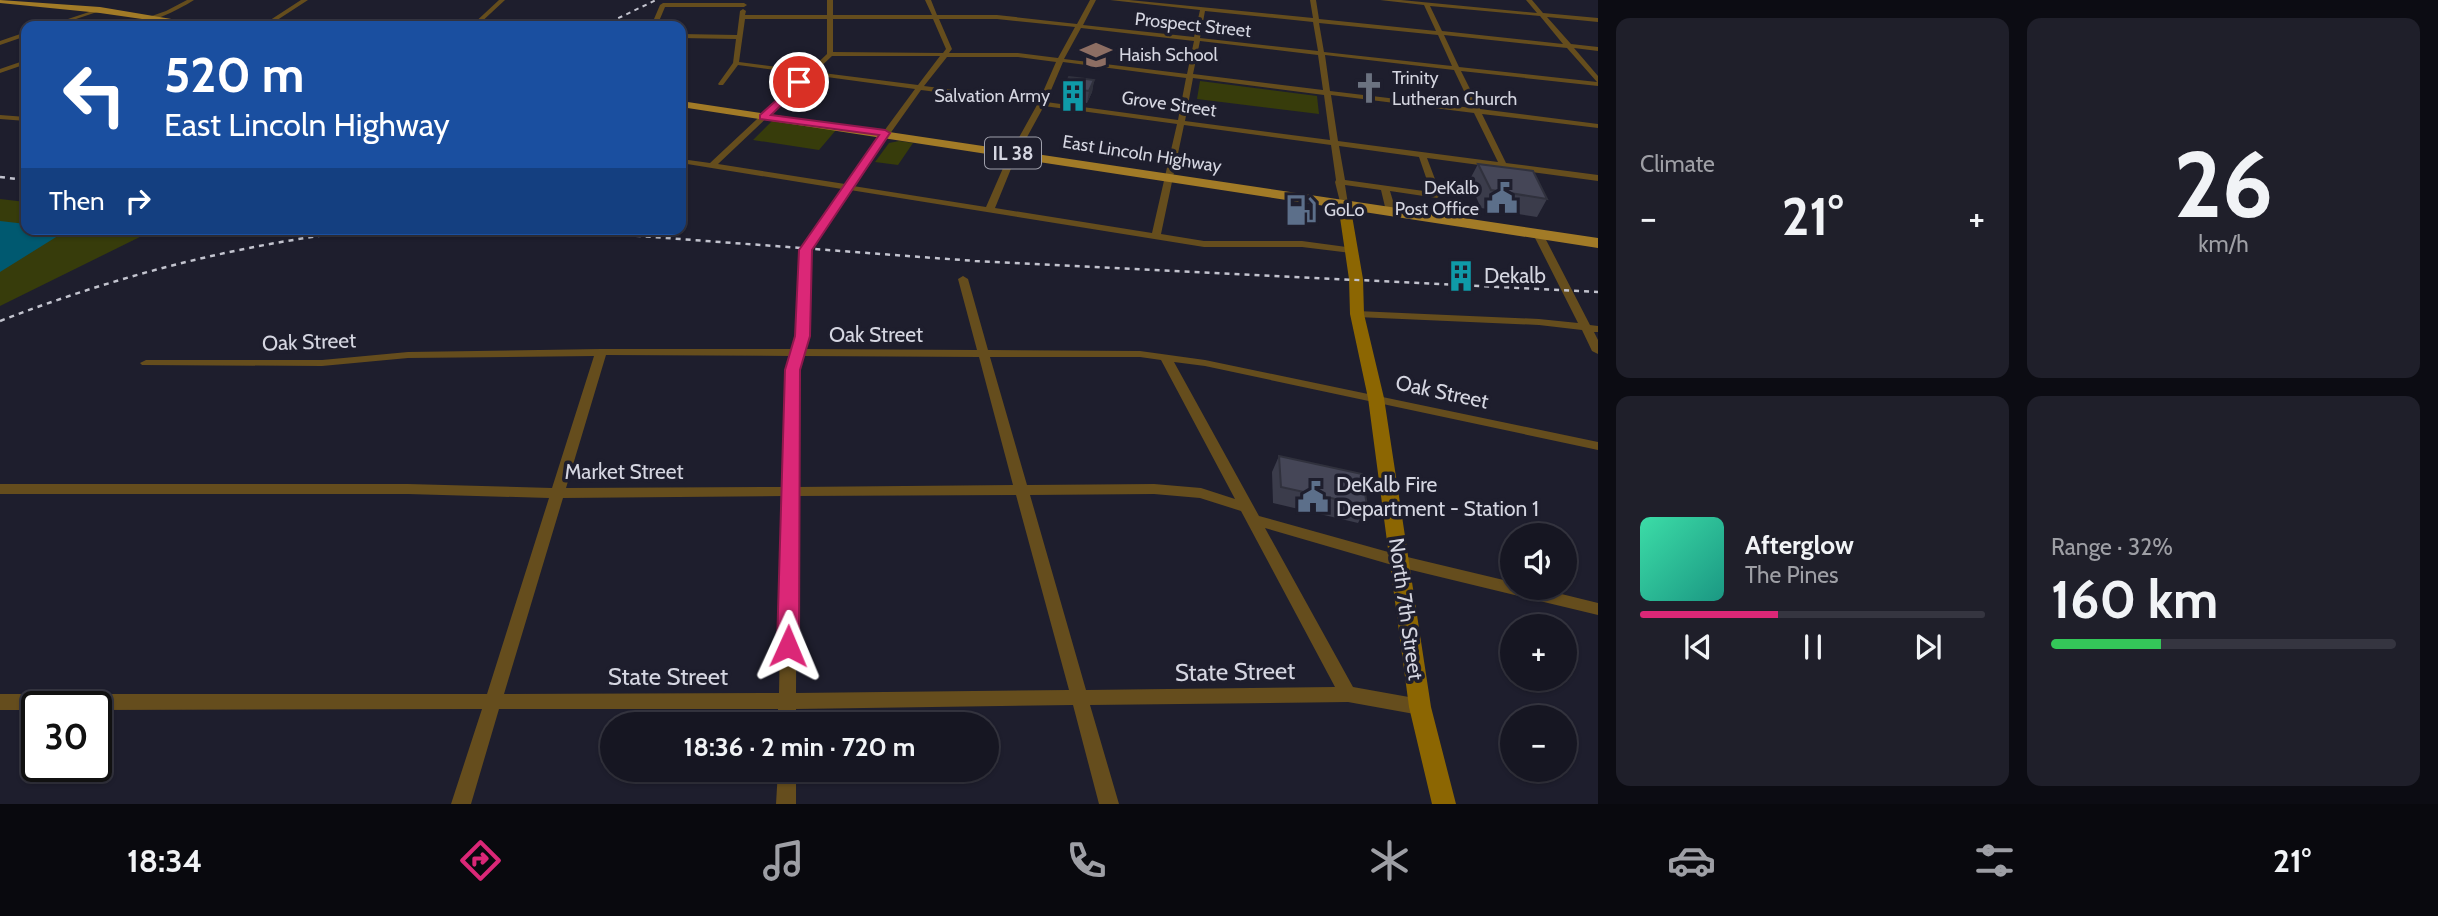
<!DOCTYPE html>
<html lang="en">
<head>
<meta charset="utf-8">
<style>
  :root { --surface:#161622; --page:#1f1f2a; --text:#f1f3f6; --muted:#9e9fa5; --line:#353540; --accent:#db2777 }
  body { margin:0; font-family:Cabin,sans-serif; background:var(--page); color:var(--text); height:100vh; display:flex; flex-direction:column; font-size:26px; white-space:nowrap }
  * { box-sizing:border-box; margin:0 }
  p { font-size:23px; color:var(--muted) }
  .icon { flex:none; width:38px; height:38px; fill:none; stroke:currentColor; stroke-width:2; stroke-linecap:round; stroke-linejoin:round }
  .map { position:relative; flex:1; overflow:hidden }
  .side { display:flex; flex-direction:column; gap:18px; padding:18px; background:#0c0c13; width:840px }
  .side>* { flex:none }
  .top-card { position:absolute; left:21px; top:21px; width:665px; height:214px; border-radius:14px; box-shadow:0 2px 5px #0004,0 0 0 2px var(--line); background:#1a4fa0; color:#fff; overflow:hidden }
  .buttons { position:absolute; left:1500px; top:523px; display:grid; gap:14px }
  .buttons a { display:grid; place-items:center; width:77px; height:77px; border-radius:50%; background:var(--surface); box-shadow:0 2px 5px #0004,0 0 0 2px var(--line); font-size:35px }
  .speed { position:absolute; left:21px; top:691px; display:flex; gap:14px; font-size:35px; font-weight:700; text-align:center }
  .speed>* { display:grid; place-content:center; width:91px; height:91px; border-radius:50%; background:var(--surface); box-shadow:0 2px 5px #0004,0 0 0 2px var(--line); line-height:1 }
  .speed .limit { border:4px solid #111; border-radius:10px; background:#fff; color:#111 }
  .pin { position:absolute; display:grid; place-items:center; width:60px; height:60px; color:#fff; margin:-30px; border:4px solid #fff; border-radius:50%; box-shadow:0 2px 7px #0007 }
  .me { position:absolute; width:77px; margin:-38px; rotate:1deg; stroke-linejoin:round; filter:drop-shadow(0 0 5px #0008) }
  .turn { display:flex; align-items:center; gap:24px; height:147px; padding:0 28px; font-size:32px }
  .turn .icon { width:91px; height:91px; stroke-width:2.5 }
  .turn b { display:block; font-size:49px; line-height:60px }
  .then { display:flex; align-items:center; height:66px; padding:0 28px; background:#0003; gap:14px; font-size:26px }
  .big { font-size:52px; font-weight:700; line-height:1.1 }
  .side .tile { flex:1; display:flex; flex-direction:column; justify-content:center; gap:10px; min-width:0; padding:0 24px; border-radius:14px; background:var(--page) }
  .side .dial { align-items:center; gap:0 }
  .dial b { font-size:91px; line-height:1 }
  .song { display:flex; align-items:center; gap:21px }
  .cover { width:84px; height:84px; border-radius:10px; background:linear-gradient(135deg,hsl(160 70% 55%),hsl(170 70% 35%)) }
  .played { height:7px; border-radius:4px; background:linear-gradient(90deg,var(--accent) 40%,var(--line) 40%) }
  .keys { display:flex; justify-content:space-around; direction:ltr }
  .heat { display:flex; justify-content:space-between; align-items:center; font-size:38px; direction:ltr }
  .charge { height:10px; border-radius:5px; background:linear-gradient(90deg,#34c759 32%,var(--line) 0) }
  .side .tiles { flex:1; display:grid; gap:18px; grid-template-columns:repeat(2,1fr) }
  .trip { position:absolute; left:600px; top:712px; width:399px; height:70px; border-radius:35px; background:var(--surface); box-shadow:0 2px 5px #0004,0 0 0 2px var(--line); font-weight:700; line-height:70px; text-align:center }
  .tabs { display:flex; height:112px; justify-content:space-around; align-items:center; background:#09090e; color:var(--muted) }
  .tabs .icon { width:49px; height:49px }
  .tabs .on { color:var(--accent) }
  .tabs b { font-size:32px; color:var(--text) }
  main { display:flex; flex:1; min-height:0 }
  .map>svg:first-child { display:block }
  .green { fill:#373c0b }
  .water { fill:#005970 }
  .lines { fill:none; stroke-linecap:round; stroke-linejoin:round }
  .street { fill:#654d1d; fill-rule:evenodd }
  .secondary { fill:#8c6602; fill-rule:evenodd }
  .primary { fill:#a27b27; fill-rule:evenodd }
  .rail-far1 { stroke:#c2c3ce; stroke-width:2; stroke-dasharray:4.5 4.5; stroke-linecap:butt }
  .rail { stroke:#c2c3ce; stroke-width:2.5; stroke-dasharray:5 5; stroke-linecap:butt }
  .wall { fill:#3b3c4b }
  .shaded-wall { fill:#30313d }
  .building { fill:#454657; stroke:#30313d; stroke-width:2 }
  .route { fill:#db2777; stroke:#8e194d; stroke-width:2 }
  .labels { text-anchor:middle; stroke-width:7; stroke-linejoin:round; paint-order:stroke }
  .far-street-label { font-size:18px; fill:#d5d6e1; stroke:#1e1e2d }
  .far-poi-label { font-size:18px; fill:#d5d6e1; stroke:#1e1e2d; text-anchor:start }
  .shield { fill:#1e1e2d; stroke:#9e9fab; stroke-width:2 }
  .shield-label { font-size:19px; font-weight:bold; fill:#d5d6e1 }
  .poi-label { font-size:21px; fill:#d5d6e1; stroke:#1e1e2d; text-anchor:start }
  .street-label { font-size:21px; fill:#d5d6e1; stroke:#1e1e2d }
  .near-street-label { font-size:24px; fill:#d5d6e1; stroke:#1e1e2d }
</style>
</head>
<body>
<main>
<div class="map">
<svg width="1598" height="804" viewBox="0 0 1598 804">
  <rect width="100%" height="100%" fill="#1e1e2d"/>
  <path class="green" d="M1200 81 1317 96 1319 114 1197 99Z
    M772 121 836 130 819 150 753 140Z
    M899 141 913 143 898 165 875 162 889 143Z
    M0 199 26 202V229H156L0 306Z"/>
  <path class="water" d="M0 221 26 224V229H69L0 272Z"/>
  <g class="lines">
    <path class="street" d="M187 0H194C177 11 143 27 123 26L166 11Z
      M301 0H308L268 26H261Z
      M499 0H505L477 26H471Z
      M827 0H833V15H932L925 0H931L937 15H997L1077 24 1090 0H1096L1083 25 1194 37 1200 10 1110 0H1129L1313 18 1310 0H1316L1319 19 1436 31 1424 5 1380 0H1401L1537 13 1526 0H1532L1543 13 1598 18V22L1547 17 1571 44 1598 47V51L1574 48 1598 76V86L1461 71 1480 109 1598 124V128L1482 114 1506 163 1598 175V181L1427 158 1441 195 1437 198 1390 191 1396 211 1391 214 1386 211 1381 190 1345 185 1348 204 1341 206 1335 182 1336 180 1331 145 1184 125 1161 234 1204 241H1302L1354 248V252L1351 253 1302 247H1204L850 190 811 247 809 336 804 349 977 350 958 279 963 276 968 279 988 350 1140 351 1205 360 1598 442V450L1205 366 1174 362 1259 516 1399 555 1512 582V588H1537L1598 603V615L1399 567 1265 528 1353 687 1420 699 1426 701 1429 707 1426 713 1420 715 1348 702 1090 705 1119 804H1099L1073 705 796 709V724H778V709H499L471 804H451L482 709 96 710V707H37V710H0V694H487L549 498 408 494H0V484H408L552 488 594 356 408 358 322 366 142 365 140 363 146 360H322L408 352 601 349H793L797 336 801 247 842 189 681 163V159L710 163 805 74 738 65 723 85H719L718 84 733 63 736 39 681 38V34L737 35 740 11 743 9 746 11 745 15H827ZM1430 6 1540 16 1563 44 1442 31ZM1205 11 1313 22 1318 51 1200 38ZM745 19H827V54L809 71 739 62ZM833 19H933L946 49 943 53 833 52ZM939 19H997L1075 27 1058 58 1018 53H949L952 49ZM1319 23 1438 35 1452 66 1324 52ZM1081 28 1194 41 1187 74 1064 59ZM1444 35 1567 48 1597 82 1459 67ZM1200 41 1318 55 1323 90 1193 74ZM1325 55 1454 70 1472 108 1330 91ZM832 56H940L918 85 815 72ZM947 57H1018L1056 62 1039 101 924 86ZM1063 62 1186 78 1178 120 1046 102ZM812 75 915 89 845 184 718 164ZM1193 78 1324 95 1330 140 1185 121ZM921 90 1037 105 1007 159 986 207 853 186ZM1331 95 1474 113 1498 162 1338 141ZM1044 106 1177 124 1152 233 995 208 1015 159ZM1339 146 1419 157 1431 192 1345 180ZM606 355 791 356 786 370 784 487 566 488ZM802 356 979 357 1013 485 797 487 798 370ZM990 357H1140L1161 360 1235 499 1201 488 1154 484 1027 485ZM1154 494 1200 498 1241 511 1335 687 1086 690 1030 495ZM1016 495 1069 690 796 693 797 496ZM783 496 779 693 504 694 563 498Z
      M663 3H744L747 5 744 7H665L657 26H651L660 5Z
      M98 9 103 10 55 26H47Z
      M26 32V36L0 45V41Z
      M26 60V64L0 73V69Z
      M0 115 26 117V121L0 119Z
      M1538 231 1543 234 1590 325 1598 326V332H1594L1598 340V354L1592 351 1582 330 1539 325 1357 317 1352 314 1357 311 1539 319 1578 323 1533 234Z
      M778 770H796V804H776Z"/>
    <path class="secondary" d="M1344 201 1350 204 1363 279 1364 314 1384 398 1431 707 1456 804H1432L1409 707 1368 398 1350 314 1349 279 1338 204Z"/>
    <path class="primary" d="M0 0 100 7 213 26H191L100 13 0 3Z
      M681 101 1598 238V248L681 107Z"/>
    <path class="rail-far1" d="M602 26 656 0"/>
    <path class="rail" d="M0 177 26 180
      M479 229 553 233
      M546 229 975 261 1598 292
      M0 321C121 274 244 243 373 229"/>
  </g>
  <path class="wall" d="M1094 80 1092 92 1087 103 1063 99 1065 88Z
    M1478 164 1547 199 1537 217 1481 208 1469 181Z
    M1279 456 1367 506 1358 523 1273 503 1272 472Z"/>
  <path class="shaded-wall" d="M1094 80 1092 92 1087 103 1089 91Z"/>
  <path class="building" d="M1069 77 1094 80 1089 91 1065 88Z
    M1478 164 1533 171 1547 199 1491 190Z
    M1279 456 1362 474 1367 506 1281 487Z"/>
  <path class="route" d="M799 80 803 81V84L771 115 885 130 890 133 812 250 810 336 800 370 799 646 796 652 788 655 780 652 777 646 785 370 795 336 799 250 879 135 760 119V115Z"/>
  <defs>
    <symbol id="school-bare" viewBox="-9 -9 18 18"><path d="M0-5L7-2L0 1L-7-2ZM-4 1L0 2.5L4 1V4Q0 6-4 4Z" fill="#8d6e63" stroke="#1e1e2d" stroke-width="2.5" paint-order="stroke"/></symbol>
    <symbol id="church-bare" viewBox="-9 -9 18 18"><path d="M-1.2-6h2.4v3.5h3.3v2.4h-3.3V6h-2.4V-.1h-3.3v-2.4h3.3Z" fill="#6b7280" stroke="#1e1e2d" stroke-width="2.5" paint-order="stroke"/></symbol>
    <symbol id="building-bare" viewBox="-9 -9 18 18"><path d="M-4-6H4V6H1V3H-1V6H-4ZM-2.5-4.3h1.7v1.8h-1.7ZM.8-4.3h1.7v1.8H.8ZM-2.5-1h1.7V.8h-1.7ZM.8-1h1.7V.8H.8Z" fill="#0f9aa8" stroke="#1e1e2d" stroke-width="2.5" paint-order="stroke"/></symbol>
    <symbol id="civic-bare" viewBox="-9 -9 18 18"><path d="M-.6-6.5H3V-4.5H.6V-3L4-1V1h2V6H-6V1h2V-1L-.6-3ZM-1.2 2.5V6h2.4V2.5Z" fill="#5c6f8a" stroke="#1e1e2d" stroke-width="2.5" paint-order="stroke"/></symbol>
    <symbol id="fuel-bare" viewBox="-9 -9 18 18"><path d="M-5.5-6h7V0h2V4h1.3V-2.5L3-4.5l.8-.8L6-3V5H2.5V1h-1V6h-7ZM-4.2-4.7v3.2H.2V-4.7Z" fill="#5c6f8a" stroke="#1e1e2d" stroke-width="2.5" paint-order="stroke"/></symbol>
  </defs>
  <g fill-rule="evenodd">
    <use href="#school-bare" x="1074" y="33" width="44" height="44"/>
    <use href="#church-bare" x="1347" y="66" width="44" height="44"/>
    <use href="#building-bare" x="1051" y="74" width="44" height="44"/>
    <use href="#civic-bare" x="1480" y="176" width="44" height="44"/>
    <use href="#fuel-bare" x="1279" y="188" width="44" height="44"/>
    <use href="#building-bare" x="1439" y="254" width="44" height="44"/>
    <use href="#civic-bare" x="1291" y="475" width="44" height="44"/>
  </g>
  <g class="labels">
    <g class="far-street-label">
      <text transform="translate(1193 25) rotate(6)" y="6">Prospect Street</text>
      <text transform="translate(1169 104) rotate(8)" y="6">Grove Street</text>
      <text transform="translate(1142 154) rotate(9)" y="6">East Lincoln Highway</text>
    </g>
    <g class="far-poi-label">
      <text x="1119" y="61">Haish School</text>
      <text x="1392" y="84">Trinity<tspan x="1392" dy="21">Lutheran Church</tspan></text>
      <text x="1050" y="102" text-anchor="end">Salvation Army</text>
      <text x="1479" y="194" text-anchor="end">DeKalb<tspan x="1479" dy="21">Post Office</tspan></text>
      <text x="1324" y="216">GoLo</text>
    </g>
    <rect class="shield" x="985" y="137.5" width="56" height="31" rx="5"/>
    <g class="shield-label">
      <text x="1013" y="160">IL 38</text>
    </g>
    <g class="poi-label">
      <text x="1484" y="283">Dekalb</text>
      <text x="1336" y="492">DeKalb Fire<tspan x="1336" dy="24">Department - Station 1</tspan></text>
    </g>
    <g class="street-label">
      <text x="876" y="342">Oak Street</text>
      <text transform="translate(309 342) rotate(-2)" y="7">Oak Street</text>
      <text transform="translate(1442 392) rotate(12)" y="7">Oak Street</text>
      <text x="624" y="479">Market Street</text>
      <text transform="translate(1406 609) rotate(82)" y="7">North 7th Street</text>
    </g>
    <g class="near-street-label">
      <text transform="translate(1235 672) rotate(-1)" y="8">State Street</text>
      <text x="668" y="685">State Street</text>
    </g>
  </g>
</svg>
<div class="buttons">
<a><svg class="icon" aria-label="sound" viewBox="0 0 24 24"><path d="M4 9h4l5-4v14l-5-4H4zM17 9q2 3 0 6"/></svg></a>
<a>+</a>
<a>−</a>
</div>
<div class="speed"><div class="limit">30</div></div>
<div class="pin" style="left:799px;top:82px;background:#d93025"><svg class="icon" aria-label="arrive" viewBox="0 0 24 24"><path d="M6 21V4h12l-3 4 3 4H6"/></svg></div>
<svg class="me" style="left:788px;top:646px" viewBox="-20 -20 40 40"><path d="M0-17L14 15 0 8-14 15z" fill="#db2777" stroke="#fff" stroke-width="4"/></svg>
<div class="trip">18:36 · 2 min · 720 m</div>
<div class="top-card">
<div class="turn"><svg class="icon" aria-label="left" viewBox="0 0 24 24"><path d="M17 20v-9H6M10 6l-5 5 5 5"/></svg><div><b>520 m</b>East Lincoln Highway</div></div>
<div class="then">Then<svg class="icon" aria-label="right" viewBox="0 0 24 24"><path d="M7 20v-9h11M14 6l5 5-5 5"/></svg></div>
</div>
</div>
<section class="side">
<div class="tiles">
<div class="tile"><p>Climate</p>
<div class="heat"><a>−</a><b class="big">21°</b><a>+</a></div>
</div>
<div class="tile dial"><b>26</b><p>km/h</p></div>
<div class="tile">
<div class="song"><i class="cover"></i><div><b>Afterglow</b><p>The Pines</p></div></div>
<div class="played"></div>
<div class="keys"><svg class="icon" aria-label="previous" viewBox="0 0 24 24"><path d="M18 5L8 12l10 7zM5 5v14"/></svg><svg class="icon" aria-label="pause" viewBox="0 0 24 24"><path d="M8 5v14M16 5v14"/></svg><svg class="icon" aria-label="next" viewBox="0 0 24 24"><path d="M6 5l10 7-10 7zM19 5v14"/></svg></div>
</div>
<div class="tile"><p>Range · 32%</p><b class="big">160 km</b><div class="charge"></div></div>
</div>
</section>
</main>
<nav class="tabs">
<b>18:34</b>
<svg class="icon on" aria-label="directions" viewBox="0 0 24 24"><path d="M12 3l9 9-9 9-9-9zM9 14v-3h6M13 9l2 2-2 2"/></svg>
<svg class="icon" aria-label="music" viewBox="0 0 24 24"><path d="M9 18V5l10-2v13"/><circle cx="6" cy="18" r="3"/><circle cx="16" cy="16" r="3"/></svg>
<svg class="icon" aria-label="phone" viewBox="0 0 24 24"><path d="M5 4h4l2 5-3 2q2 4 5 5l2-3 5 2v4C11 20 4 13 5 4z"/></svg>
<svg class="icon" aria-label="climate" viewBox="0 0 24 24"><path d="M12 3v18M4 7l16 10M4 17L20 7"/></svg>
<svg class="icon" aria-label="car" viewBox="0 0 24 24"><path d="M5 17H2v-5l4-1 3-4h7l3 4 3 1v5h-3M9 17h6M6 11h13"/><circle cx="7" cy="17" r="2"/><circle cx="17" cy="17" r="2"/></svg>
<svg class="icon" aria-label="filters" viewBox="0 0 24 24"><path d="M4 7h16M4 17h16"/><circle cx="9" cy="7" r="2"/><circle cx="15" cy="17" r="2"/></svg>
<b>21°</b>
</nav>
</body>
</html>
